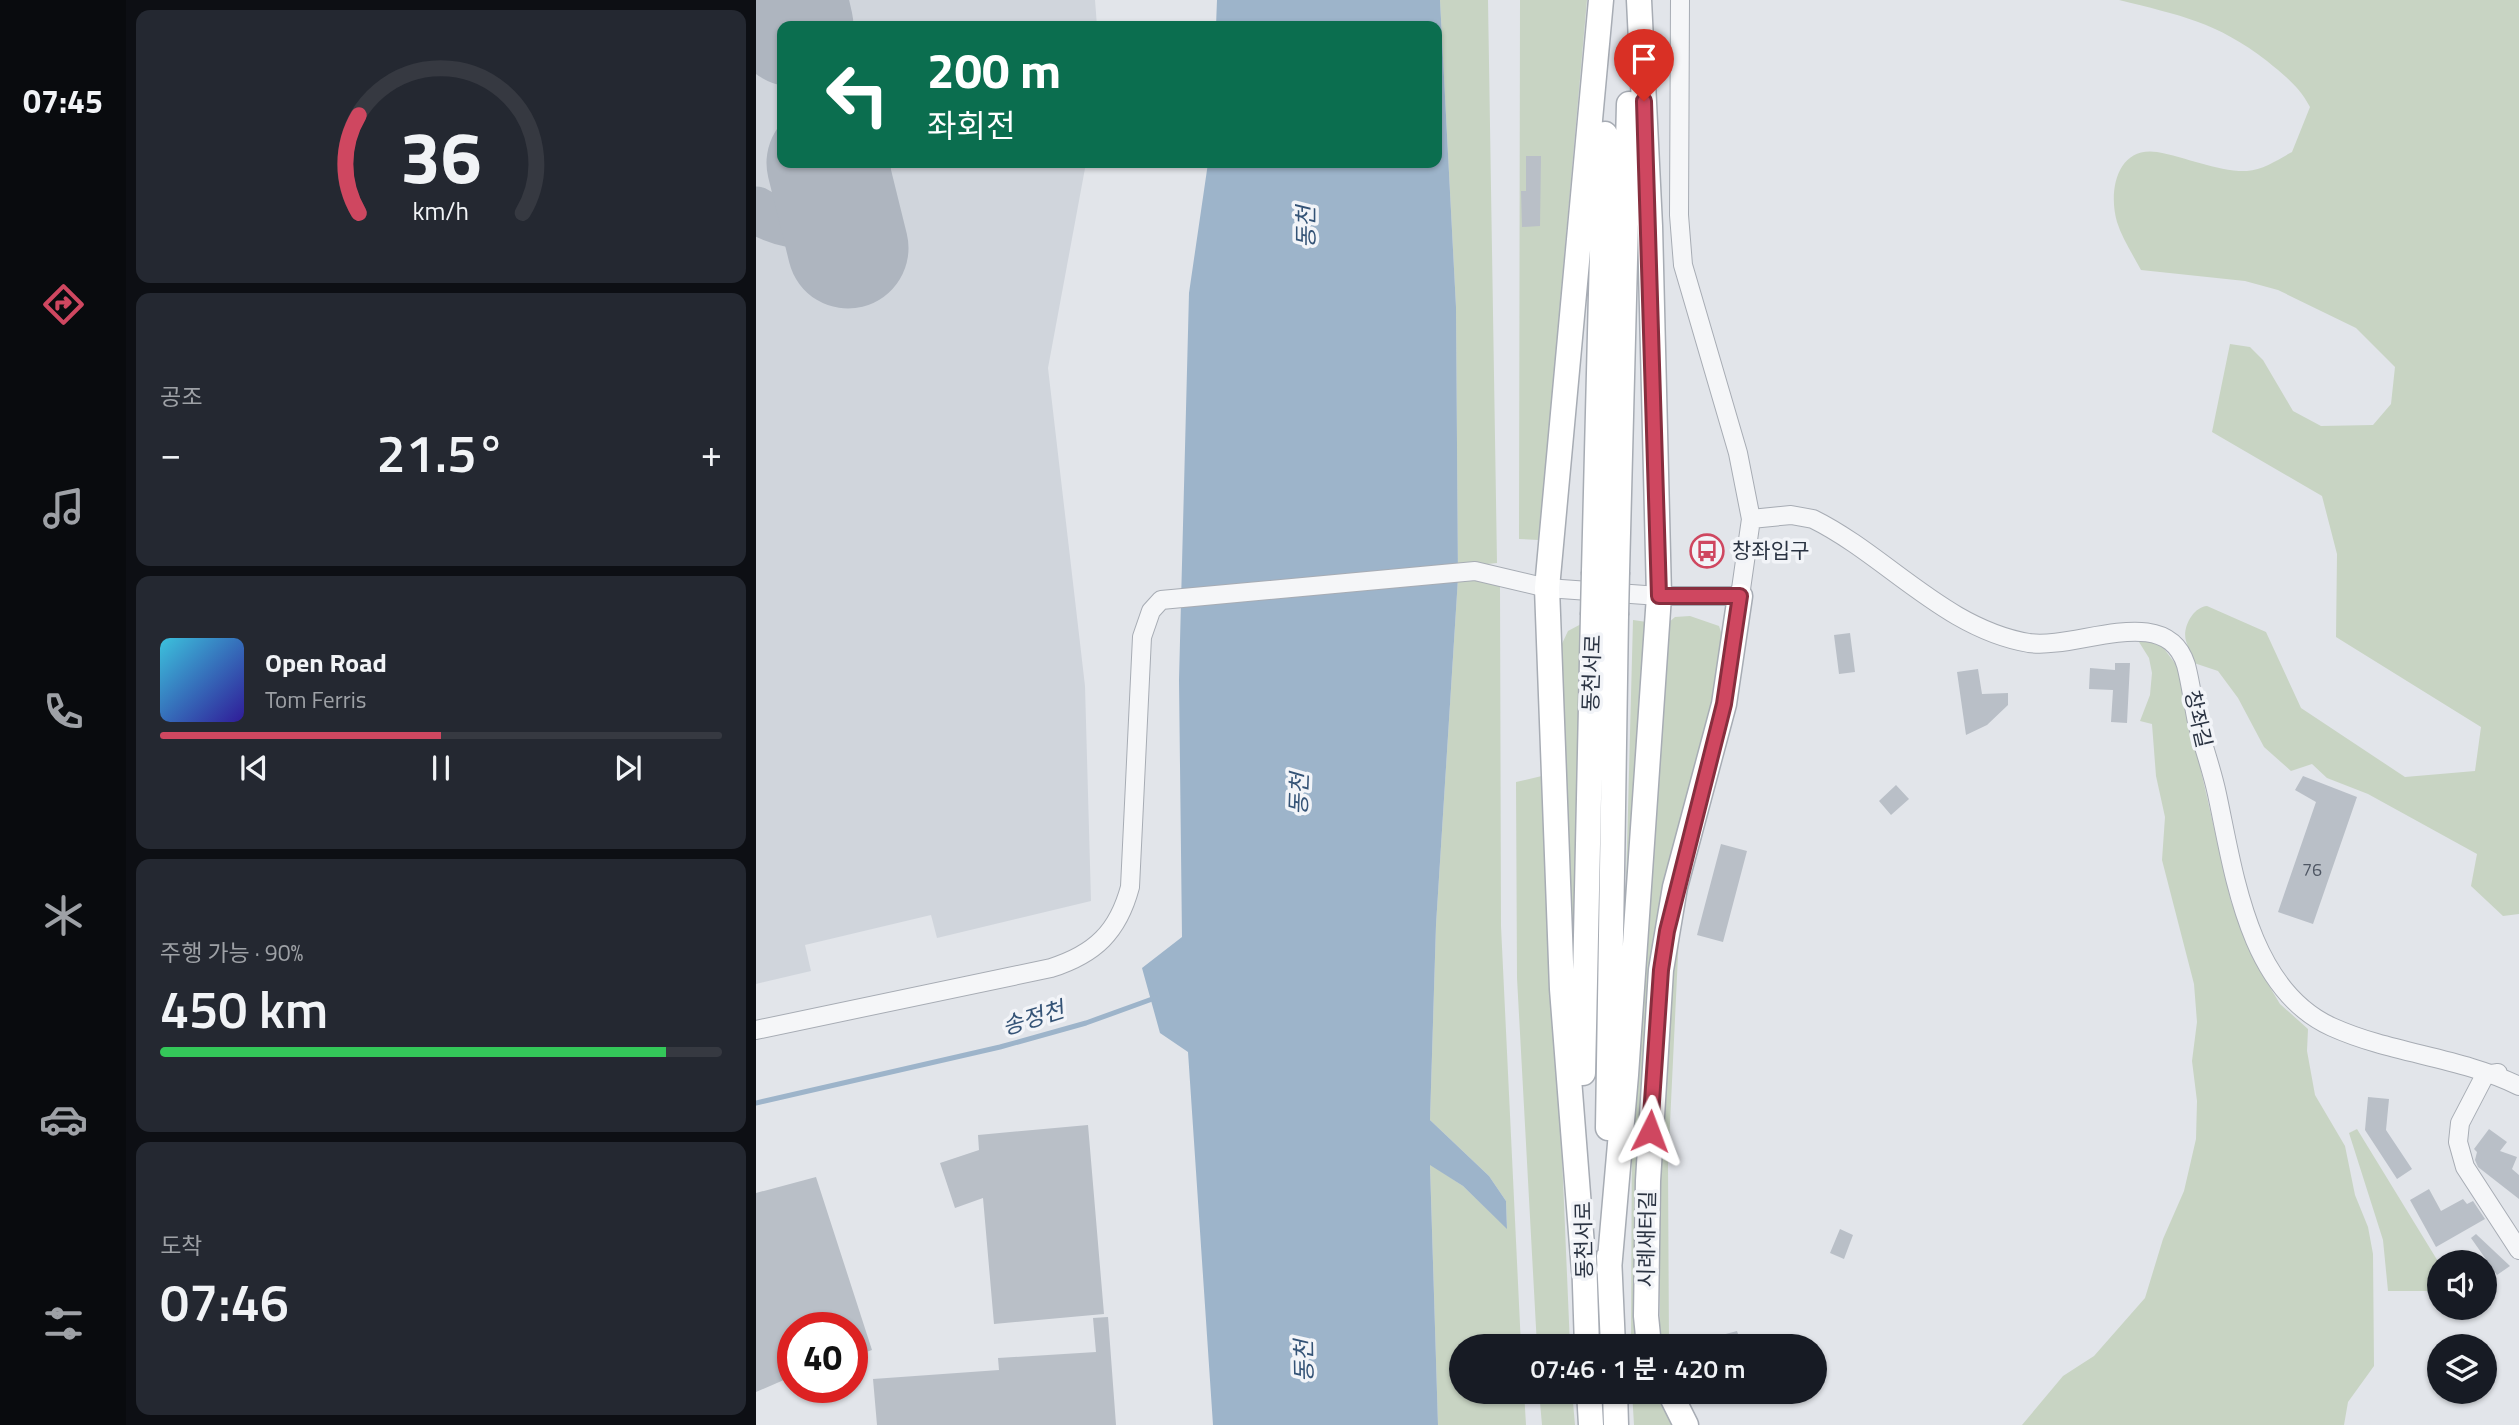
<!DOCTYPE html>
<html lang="ko">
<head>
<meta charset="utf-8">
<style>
  :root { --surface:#171b24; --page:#242831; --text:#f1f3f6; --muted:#9ea1a6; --line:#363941; --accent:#cf4760 }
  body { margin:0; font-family:"Titillium Web","Noto Sans KR",sans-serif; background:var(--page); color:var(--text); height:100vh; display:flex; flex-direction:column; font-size:26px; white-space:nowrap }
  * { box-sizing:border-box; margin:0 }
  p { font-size:23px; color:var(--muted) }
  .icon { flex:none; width:38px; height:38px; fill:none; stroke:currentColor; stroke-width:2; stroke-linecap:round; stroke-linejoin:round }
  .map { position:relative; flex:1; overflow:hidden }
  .side { display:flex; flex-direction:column; gap:10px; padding:10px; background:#0d0f14; width:630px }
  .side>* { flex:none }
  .guide { position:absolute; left:21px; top:21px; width:665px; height:147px; border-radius:14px; box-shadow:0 2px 5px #0004; background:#0b6e4f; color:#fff; overflow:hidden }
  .fabs { position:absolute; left:1671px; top:1250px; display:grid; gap:14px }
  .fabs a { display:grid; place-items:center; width:70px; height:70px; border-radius:50%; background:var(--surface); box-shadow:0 2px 5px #0004; font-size:35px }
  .speed { position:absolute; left:21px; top:1312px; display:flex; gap:14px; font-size:35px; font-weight:700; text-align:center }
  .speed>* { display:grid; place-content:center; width:91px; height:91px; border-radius:50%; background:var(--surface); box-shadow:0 2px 5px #0004; line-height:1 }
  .speed .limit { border:10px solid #d22; background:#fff; color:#111 }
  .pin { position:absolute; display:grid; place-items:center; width:60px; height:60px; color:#fff; margin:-72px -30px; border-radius:50% 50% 50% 0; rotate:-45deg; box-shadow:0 0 7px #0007 }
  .pin .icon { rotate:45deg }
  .me { position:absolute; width:77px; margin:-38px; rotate:3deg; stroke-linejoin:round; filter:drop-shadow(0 0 5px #0008) }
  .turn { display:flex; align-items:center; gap:24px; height:147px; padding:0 35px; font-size:32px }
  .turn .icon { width:91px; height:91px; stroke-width:2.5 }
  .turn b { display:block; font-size:49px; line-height:60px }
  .big { font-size:52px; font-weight:600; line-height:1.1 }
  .side .widget { flex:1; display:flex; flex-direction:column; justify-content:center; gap:10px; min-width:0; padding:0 24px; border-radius:14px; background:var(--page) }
  .side .dial { align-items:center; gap:0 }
  .dial svg { height:182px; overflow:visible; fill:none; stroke:var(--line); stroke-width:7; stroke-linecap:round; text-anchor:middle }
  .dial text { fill:var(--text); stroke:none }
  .song { display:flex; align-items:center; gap:21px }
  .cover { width:84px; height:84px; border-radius:10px; background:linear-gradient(135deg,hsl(190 70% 55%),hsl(250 70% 35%)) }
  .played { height:7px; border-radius:4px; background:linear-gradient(90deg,var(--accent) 50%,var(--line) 50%) }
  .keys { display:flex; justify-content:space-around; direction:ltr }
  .heat { display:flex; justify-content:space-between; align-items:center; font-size:38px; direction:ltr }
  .charge { height:10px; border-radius:5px; background:linear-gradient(90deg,#34c759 90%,var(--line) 0) }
  .trip { position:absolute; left:693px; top:1334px; width:378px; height:70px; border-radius:35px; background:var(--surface); box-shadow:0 2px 5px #0004; font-weight:600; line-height:70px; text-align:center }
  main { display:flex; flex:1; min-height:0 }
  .tabs { display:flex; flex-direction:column; width:126px; justify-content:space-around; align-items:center; background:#090b0e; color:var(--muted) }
  .tabs .icon { width:49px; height:49px }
  .tabs .current { color:var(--accent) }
  .tabs b { font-size:32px; color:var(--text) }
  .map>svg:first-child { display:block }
  .built { fill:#d0d5dc }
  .green { fill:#c8d4c3 }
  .water { fill:#9db4ca }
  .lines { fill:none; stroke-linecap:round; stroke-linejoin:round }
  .stream { stroke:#9db4ca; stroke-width:5 }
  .taxiway { stroke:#aeb5bf; stroke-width:47 }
  .runway { stroke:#aeb5bf; stroke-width:121 }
  .building { fill:#b9bfc7 }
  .street-casing { stroke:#a7acb4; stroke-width:20 }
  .secondary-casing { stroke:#a7acb4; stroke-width:27 }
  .street { stroke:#f5f6f8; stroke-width:18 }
  .secondary { stroke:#fff; stroke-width:24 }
  .secondary-bridge-casing { stroke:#a7acb4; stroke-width:27; stroke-linecap:butt }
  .secondary-bridge { stroke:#fff; stroke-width:24 }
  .route-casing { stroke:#872e3e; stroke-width:18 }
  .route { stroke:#cf4760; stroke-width:12 }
  .labels { text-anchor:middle; stroke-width:7; stroke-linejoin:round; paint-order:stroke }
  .number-label { font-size:18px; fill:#4e5663 }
  .poi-label { font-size:21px; fill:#2a3342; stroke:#f2f4f8; text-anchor:start }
  .street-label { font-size:21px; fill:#2a3342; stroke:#f2f4f8 }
  .water-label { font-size:23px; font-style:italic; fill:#345376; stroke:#f2f4f8 }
</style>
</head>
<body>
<main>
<nav class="tabs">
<b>07:45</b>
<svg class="icon current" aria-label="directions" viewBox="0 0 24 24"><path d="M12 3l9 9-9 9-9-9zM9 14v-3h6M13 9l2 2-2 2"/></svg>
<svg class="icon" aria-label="music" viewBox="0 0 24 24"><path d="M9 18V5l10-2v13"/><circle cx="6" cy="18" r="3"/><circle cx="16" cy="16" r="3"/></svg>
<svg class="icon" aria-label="phone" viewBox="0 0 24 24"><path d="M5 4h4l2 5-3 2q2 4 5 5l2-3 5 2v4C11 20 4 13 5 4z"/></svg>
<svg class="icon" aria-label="climate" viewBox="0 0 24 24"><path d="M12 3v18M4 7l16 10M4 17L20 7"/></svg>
<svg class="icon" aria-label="car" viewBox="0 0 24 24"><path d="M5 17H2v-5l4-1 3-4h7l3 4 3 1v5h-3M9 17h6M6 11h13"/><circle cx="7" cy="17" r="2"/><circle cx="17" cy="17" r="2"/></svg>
<svg class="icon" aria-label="filters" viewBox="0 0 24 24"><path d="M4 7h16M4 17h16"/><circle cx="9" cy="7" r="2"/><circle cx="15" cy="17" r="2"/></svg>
</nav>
<section class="side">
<div class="widget dial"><svg viewBox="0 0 100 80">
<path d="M14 69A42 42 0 1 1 86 69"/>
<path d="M14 69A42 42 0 0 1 14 26" stroke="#cf4760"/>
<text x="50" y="56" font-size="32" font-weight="700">36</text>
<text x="50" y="72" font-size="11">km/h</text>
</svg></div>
<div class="widget"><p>공조</p>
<div class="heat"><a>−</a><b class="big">21.5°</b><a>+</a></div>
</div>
<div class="widget">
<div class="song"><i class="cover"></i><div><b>Open Road</b><p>Tom Ferris</p></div></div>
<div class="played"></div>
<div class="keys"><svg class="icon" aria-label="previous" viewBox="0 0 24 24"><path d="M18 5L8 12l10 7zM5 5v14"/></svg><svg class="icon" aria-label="pause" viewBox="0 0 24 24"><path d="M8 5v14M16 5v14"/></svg><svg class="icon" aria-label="next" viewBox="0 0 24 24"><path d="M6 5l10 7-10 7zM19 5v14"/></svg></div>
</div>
<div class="widget"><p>주행 가능 · 90%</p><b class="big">450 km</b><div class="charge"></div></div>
<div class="widget"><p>도착</p><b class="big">07:46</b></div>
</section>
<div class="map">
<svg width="1763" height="1425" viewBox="0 0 1763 1425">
  <rect width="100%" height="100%" fill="#e2e5ea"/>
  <path class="built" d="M0 0H339L341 26H26V163H330L292 368 329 686 335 901 181 938 175 915 49 945 55 971 0 984Z"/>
  <path class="green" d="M684 0H732L741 563 722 565V580L744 586 745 926 765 1346H705V1391H768L770 1425H682L674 1164 707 1186 751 1228 750 1201 733 1176 674 1120 680 925 702 578 700 307Z
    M764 0H831L783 540 763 539Z
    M1363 0H1763V914L1747 916 1715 886 1721 854 1612 794 1571 778 1556 764 1535 771 1508 747 1482 698 1462 671 1438 663C1436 655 1432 648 1430 641 1426 628 1437 607 1451 606L1510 632 1545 708 1649 777 1719 771 1725 727 1580 637 1581 554 1566 496 1456 432 1474 344 1494 347 1507 360 1537 411 1565 426 1617 425 1635 404 1639 367 1600 328 1522 290 1489 281 1385 270C1377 255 1366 238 1361 222 1352 191 1361 146 1401 152 1430 157 1462 172 1491 171 1507 170 1523 159 1536 152L1554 107C1543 86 1529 76 1511 61 1461 22 1423 15 1363 0Z
    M934 616 963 626 970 647 911 886 887 1346H875L876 1110 912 623 919 617Z
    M877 620 891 622 867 999Z
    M827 623 817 948H813L803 650 812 631Z
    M1391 641 1406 646 1421 666 1475 902 1512 984 1524 1004 1552 1029 1551 1051 1559 1095 1589 1146 1599 1195 1612 1227 1617 1254 1618 1366 1592 1402 1588 1425H1266L1307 1376 1338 1356 1389 1298 1407 1239 1428 1191 1440 1139 1441 1101 1436 1061 1441 1022 1438 984 1406 860 1409 817 1400 776 1396 724 1384 721 1394 695 1396 673 1393 658 1383 642Z
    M790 775 814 1346H781L761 978 760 782Z
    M923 935 912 1165 913 1346H904V1125L917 957Z
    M1601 1129 1683 1263V1291H1632L1627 1240 1593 1133Z
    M783 1391H816L819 1425H786Z
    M876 1391H902L919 1425H878Z"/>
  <path class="water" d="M461 0H684L700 307 702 578 680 925 674 1120 733 1176 750 1201 751 1229 707 1186 674 1165 682 1425H457L432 1052 404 1033 386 968 426 937 423 680 433 293 452 163H681V26H460Z"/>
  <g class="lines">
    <path class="stream" d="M0 1103 244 1047 330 1023 399 998"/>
    <path class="taxiway" d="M33 0 44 26
      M0 210C47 239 119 232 111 163"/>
    <path class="runway" d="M31 0 37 26
      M71 163 92 248"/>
  </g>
  <path class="building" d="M770 156H785L784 226 766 227 765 191H770Z
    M1094 633 1099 672 1083 674 1078 635Z
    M1359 663H1374L1371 723 1355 722 1357 690 1333 689 1334 668 1359 670Z
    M1222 669 1226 694 1252 693V705L1231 725 1210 735 1201 672Z
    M1547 776 1601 797 1557 924 1522 912 1560 802 1539 790Z
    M1140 785 1153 799 1135 815 1123 801Z
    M965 844 991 851 967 942 941 935Z
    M1612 1097 1633 1099 1630 1130 1656 1169 1641 1179 1609 1130Z
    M332 1125 348 1314 238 1324 227 1198 199 1208 184 1163 223 1150 222 1135Z
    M1733 1129 1751 1142 1744 1151 1761 1157 1756 1169 1763 1175V1199L1722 1167 1719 1160 1721 1152 1718 1149Z
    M60 1177 116 1350 96 1357V1328H37V1376L0 1392V1193Z
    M1673 1189 1685 1211 1707 1199 1711 1204 1717 1201 1729 1219 1680 1247 1654 1200Z
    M1084 1229 1097 1235 1088 1259 1074 1253Z
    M1720 1234 1754 1266 1741 1275 1715 1238Z
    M352 1317 360 1425H121L117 1379 243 1370 242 1358 340 1352 337 1318Z
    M981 1331 986 1346H943V1341Z"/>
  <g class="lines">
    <defs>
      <path id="street" d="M995 519 1035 515 1057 519C1130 555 1189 629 1273 643 1322 650 1410 601 1430 665 1435 684 1437 703 1441 722 1447 746 1456 770 1461 794 1478 873 1492 989 1576 1027 1636 1054 1704 1057 1763 1086
        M0 1030 295 968C339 954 362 932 374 887L386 637 395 611 405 600 719 571 791 588 903 596H984L995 519 982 453 927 265 923 215 924 0
        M1742 1073 1729 1075 1704 1123 1702 1142 1709 1167 1763 1250"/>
      <path id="secondary" d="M838 572 849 134
        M861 572 873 104
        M827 1073 837 615
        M852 1128 860 615
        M828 1256 831 1346
        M853 1256 857 1346
        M853 1270 870 1075 903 596 894 226 883 0
        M828 1271 806 989 791 588 845 0
        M893 1346 890 1316 892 1181 905 970 919 887 968 704 984 596
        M833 1391 835 1425
        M859 1391 860 1425
        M913 1391 930 1425"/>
    </defs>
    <use href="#street" class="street-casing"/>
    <use href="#secondary" class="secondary-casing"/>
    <use href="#street" class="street"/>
    <use href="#secondary" class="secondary"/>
    <defs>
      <path id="secondary-bridge" d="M837 615 838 572
        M860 615 861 572"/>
    </defs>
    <use href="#secondary-bridge" class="secondary-bridge-casing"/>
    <use href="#secondary-bridge" class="secondary-bridge"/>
  </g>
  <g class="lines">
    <defs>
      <path id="route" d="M888 101 903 596H984L968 704 911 931 905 970 894 1131"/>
    </defs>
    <use href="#route" class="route-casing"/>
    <use href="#route" class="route"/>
  </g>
  <defs>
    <symbol id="bus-ring" viewBox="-11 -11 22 22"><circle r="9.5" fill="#f2f4f8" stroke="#cf4760" stroke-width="1.5"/><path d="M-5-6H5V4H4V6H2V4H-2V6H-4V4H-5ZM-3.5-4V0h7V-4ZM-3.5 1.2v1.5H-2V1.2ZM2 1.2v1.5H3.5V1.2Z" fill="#cf4760"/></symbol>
  </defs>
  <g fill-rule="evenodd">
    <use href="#bus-ring" x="932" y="532" width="38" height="38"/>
  </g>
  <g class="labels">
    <g class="number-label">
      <text x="1556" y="876">76</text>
    </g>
    <g class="poi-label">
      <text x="976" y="558">창좌입구</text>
    </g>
    <g class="street-label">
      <text transform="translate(836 673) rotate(-88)" y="7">동천서로</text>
      <text transform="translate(1442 719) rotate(77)" y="7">창좌길</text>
      <text transform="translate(891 1239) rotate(-89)" y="7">시례새터길</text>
      <text transform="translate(828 1240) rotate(-91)" y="7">동천서로</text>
    </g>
    <g class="water-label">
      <text transform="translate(550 227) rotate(-90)" y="8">동천</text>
      <text transform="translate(543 794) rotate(-88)" y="8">동천</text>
      <text transform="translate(277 1018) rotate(-17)" y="8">송정천</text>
      <text transform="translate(548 1361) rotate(-91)" y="8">동천</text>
    </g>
  </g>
</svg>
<div class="fabs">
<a><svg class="icon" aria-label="sound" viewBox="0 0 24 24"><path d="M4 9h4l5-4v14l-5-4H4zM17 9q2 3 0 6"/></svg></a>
<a><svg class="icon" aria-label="layers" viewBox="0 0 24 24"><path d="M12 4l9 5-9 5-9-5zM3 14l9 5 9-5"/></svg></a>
</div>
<div class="speed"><div class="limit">40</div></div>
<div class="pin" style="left:888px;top:101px;background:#d93025"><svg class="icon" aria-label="arrive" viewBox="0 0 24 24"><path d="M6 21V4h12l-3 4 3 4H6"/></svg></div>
<svg class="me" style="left:894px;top:1131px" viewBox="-20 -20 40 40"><path d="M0-17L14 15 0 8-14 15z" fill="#cf4760" stroke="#fff" stroke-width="4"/></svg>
<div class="trip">07:46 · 1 분 · 420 m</div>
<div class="guide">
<div class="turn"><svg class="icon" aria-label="left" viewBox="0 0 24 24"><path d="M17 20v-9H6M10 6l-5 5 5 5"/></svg><div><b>200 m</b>좌회전</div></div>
</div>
</div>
</main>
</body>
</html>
